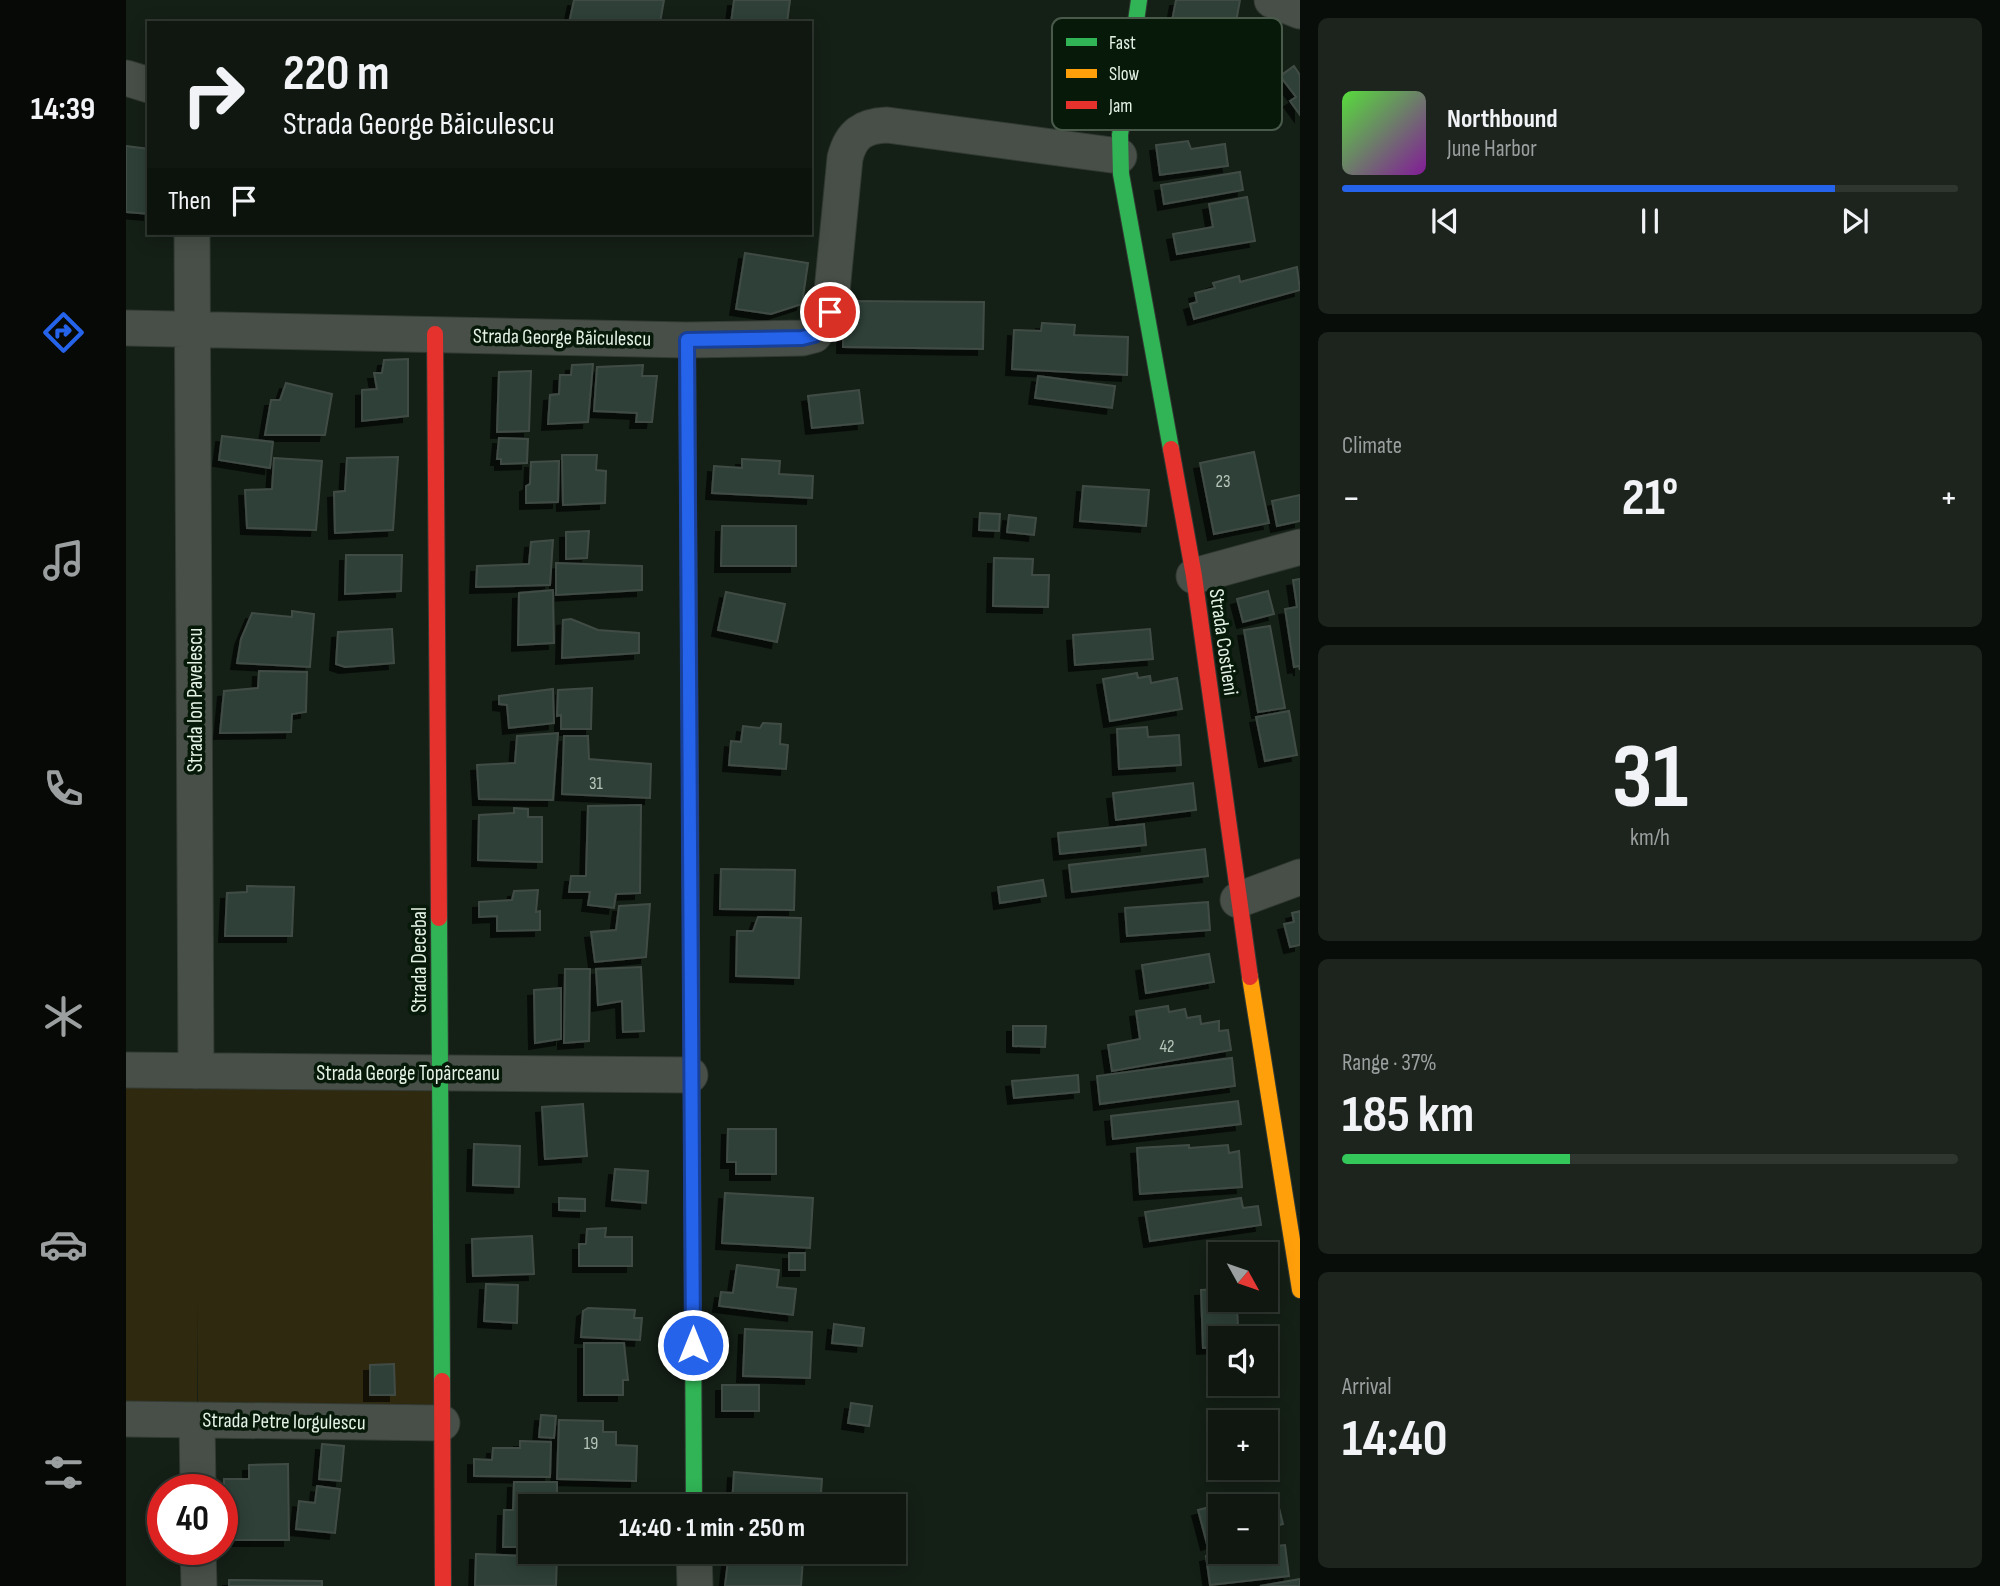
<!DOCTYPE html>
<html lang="en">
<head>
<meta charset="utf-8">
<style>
  :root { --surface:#0f1710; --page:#1d241e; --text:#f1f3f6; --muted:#9b9f9f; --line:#2f3630; --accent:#2563eb }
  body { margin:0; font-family:"Sofia Sans Condensed",sans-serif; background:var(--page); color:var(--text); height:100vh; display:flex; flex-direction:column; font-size:26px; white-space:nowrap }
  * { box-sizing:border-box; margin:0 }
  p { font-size:23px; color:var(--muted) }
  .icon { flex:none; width:38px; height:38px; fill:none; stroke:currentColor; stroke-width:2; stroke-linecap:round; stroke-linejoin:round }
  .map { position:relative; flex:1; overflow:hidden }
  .side { display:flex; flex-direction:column; gap:18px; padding:18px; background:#080d09; width:700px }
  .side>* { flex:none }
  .guide { position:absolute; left:21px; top:21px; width:665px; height:214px; border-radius:0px; box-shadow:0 4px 18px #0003,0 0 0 2px var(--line); background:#0f1710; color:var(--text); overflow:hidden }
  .needle { width:46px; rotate:130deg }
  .controls { position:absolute; left:1082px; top:1242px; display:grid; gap:14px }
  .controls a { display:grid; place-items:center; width:70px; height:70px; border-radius:0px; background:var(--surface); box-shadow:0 4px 18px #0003,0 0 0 2px var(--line); font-size:35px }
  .speed { position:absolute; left:21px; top:1474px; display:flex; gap:14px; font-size:35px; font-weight:700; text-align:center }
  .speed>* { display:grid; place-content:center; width:91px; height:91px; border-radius:50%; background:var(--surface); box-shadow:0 4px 18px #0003,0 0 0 2px var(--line); line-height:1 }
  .speed .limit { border:10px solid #d22; background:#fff; color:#111 }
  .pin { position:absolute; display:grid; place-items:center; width:60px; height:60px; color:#fff; margin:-30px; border:4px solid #fff; border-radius:50%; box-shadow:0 2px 7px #0007 }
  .me { position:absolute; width:77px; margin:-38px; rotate:0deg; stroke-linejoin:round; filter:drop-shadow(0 0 5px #0008) }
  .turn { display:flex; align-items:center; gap:24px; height:147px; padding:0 21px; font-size:32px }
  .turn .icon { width:91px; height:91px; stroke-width:2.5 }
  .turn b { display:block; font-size:49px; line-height:60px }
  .then { display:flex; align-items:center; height:66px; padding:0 21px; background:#0003; gap:14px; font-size:26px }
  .big { font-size:52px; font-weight:700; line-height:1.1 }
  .side .widget { flex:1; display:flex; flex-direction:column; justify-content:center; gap:10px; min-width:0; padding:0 24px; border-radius:10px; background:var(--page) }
  .side .dial { align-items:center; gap:0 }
  .dial b { font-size:91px; line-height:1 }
  .song { display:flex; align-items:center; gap:21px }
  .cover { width:84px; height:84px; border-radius:10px; background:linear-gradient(135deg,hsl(110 70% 55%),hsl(290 70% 35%)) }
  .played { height:7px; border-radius:4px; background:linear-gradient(90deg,var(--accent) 80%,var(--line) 80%) }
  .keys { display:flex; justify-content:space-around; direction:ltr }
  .heat { display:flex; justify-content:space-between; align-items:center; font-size:38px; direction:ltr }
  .charge { height:10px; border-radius:5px; background:linear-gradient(90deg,#34c759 37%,var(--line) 0) }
  .trip { position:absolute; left:392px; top:1494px; width:388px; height:70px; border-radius:0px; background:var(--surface); box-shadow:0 4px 18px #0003,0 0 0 2px var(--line); font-weight:700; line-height:70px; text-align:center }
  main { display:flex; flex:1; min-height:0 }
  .tabs { display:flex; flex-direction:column; width:126px; justify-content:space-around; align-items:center; background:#060906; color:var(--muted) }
  .tabs .icon { width:49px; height:49px }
  .tabs .active { color:var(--accent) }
  .tabs b { font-size:32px; color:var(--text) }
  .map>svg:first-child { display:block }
  .green { fill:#2f290f }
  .building { fill:#2f4139; stroke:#414c45; stroke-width:2; filter:url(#shadow) }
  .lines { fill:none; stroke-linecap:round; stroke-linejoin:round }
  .street-casing { stroke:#323a33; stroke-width:37 }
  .fast-casing { stroke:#323a33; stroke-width:18 }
  .slow-casing { stroke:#323a33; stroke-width:18 }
  .jam-casing { stroke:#323a33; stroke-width:18 }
  .street { stroke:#484f48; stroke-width:35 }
  .fast { stroke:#30b455; stroke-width:16 }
  .slow { stroke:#ff9f0a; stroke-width:16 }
  .jam { stroke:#e5322d; stroke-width:16 }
  .route-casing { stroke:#184099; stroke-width:18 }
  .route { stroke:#2563eb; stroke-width:12 }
  .labels { text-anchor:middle; stroke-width:7; stroke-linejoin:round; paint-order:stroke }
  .number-label { font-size:18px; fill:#b7c5ba }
  .street-label { font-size:21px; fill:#e4f1e5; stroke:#071a09 }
  .key { fill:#071a09; stroke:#495a4b; stroke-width:2 }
  .key-label { font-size:19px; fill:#e4f1e5 }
</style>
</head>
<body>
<main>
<nav class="tabs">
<b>14:39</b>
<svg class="icon active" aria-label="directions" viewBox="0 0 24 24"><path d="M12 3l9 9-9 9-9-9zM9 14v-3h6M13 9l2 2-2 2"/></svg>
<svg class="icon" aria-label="music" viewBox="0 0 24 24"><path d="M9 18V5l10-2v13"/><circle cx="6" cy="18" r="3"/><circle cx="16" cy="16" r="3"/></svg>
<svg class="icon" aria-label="phone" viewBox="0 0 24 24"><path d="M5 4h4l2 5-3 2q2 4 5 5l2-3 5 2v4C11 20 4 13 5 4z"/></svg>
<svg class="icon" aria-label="climate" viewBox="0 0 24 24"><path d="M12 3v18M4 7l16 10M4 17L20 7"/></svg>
<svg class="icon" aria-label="car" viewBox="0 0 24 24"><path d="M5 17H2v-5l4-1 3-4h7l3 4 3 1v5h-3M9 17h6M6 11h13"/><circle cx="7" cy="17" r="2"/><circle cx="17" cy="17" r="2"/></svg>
<svg class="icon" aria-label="filters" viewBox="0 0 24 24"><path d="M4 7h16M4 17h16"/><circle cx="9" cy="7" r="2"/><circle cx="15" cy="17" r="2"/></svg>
</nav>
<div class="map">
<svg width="1174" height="1586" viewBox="0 0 1174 1586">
  <defs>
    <filter id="shadow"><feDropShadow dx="-6" dy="6" stdDeviation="0" flood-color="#0009"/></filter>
  </defs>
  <rect width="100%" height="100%" fill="#141f16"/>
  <path class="green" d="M0 1070 310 1081V1416L72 1413 71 1301V1420L0 1419Z"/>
  <path class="building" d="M448 0H538L534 23H443Z
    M608 0H664L661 23H605Z
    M1050 0H1114L1101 72 1033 59 1040 25 1045 26Z
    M1168 66 1174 75V115L1164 101 1170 97 1154 76Z
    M1062 141 1065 149 1099 144 1102 166 1034 175 1030 145Z
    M0 146 23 149V214L0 212Z
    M1114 172 1117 190 1038 204 1035 185Z
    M1121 197 1129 241 1051 254 1047 234 1087 227 1083 204Z
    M619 253 682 263 676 304 645 314 610 309Z
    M1171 267 1174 290 1068 319 1064 304 1071 302 1069 293 1089 288 1087 283 1113 276 1114 282Z
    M718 301 858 302 857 349 717 347Z
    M916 323 949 325 948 335 1002 337 1001 375 886 369 888 330 915 331Z
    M282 359V416L236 421V390L251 389 248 373H256L258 360Z
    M467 364 462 422 422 424 424 395 433 394 434 375H445L446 365Z
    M517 365 516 376H531L526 422H510L511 413 468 411 471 367Z
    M405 371 403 431 371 432 373 372Z
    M912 376 989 386 986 408 909 398Z
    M160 383 206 394 199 435H139L145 400H154Z
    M733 390 737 423 686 428 682 396Z
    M96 436 147 442 144 468 93 460Z
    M373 438 402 439 401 463 375 464V459H371Z
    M1128 452 1143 523 1088 534 1074 463Z
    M436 455H471L470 470 480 471 479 503 437 505Z
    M272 457 267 530 209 533 208 492 219 491 221 458Z
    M148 458 196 461 190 530 121 528 119 490 146 489Z
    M616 459 654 461 653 474 687 476 686 498 586 493 588 466 616 468Z
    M433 461 432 502 400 503V486L404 484 405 462Z
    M957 486 1023 490 1020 526 954 521Z
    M1174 495V521L1151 526 1146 501Z
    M854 513 874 514 873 531 853 530Z
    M883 515 910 518 908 535 881 532Z
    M596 526H670V566H595Z
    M463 531 461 558 440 559V532Z
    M427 540 424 585 350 587 351 566 403 564 405 542Z
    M220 555H276L275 591 219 594Z
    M868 558 907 559 906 575H923L922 607 867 606Z
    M430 563 516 566V590L430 595Z
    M1174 579V670L1173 666 1168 667 1159 609 1171 607 1167 580Z
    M427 590 428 643 392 645 393 593Z
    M1142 591 1148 614 1117 622 1111 599Z
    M600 592 659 604 651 642 592 630Z
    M166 611 188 614 184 667 111 663 115 639 126 613 166 617Z
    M445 619 472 630 513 633V653L436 658 437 620Z
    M1144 626 1159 708 1132 712 1118 630Z
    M266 629 268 663 219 667 210 664 212 632Z
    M1024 629 1027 659 949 665 947 635Z
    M133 671 181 672 180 712 166 714 165 732 94 733 98 691 132 688Z
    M1011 673 1012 678 1024 676 1025 683 1051 678 1056 709 984 721 977 679Z
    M466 688 465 729H435V715L431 716 432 690Z
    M427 689 428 723 383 728 381 705 373 704V696Z
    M1163 711 1171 755 1139 761 1130 717Z
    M637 723 655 724 654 744 662 745 660 769 603 765 605 741 615 742 617 726 634 728Z
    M1021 727 1022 737 1053 735 1055 765 993 769 991 729Z
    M432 733 427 800 353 799 351 765 389 763 391 736Z
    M438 736H462L463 759 525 764 524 798 436 794Z
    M1067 783 1070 810 990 820 987 793Z
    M515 805 514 893 490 894 488 908 462 905 464 892H443L445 876H460L462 806Z
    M388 808 402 809V817H416V862L352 860 353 815 388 813Z
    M1018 824 1020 845 934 854 932 833Z
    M1079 849 1082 876 946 892 943 865Z
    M595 869 669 870 668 910 594 909Z
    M917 880 920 896 874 903 872 887Z
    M121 886 168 887 166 936H99L101 893 121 892Z
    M412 890 410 912 414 911V930L371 931V916L353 917V902L386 900 388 891Z
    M1082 902 1084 930 1001 936 999 908Z
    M524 904 520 957 469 962 465 932 490 930 493 906Z
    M1174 911V945L1164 947 1158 924 1168 922 1166 913Z
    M632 917 675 918 673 978 610 976 611 931H627Z
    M1083 954 1088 982 1020 993 1016 965Z
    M515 967 518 1031 497 1032 496 1001 472 1005 470 969Z
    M439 969H464L463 1041 438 1043Z
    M435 988V1039L409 1043 408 990Z
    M1042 1006 1043 1012 1059 1009 1061 1018 1074 1016 1075 1024 1093 1021V1031L1102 1030 1105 1050 986 1071 982 1045 1014 1039 1010 1011Z
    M887 1026H920L919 1047 887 1046Z
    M1106 1058 1109 1086 974 1104 971 1076Z
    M952 1075 953 1092 888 1098 886 1081Z
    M1112 1101 1115 1124 987 1139 985 1116Z
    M457 1104 461 1156 419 1159 416 1107Z
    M602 1129H650V1174H610V1162H601Z
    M348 1144 394 1146 393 1187 347 1185Z
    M1063 1145V1148L1102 1145 1103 1153 1113 1151 1116 1187 1014 1194 1011 1148Z
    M489 1169 522 1171 520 1203 486 1200Z
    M599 1193 687 1198 684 1248 596 1243Z
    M433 1198 459 1199V1211L433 1210Z
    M1115 1198 1117 1208 1132 1206 1135 1225 1024 1241 1019 1212Z
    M480 1228 479 1237H506V1266H453V1244H460L461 1229Z
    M406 1236 408 1274 347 1276 346 1239Z
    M663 1253H679V1270H663Z
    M611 1265 653 1270 651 1287 670 1289 667 1315 593 1306 595 1292 607 1293Z
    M360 1284 392 1285 391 1323 358 1321Z
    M1094 1289V1300H1102V1307L1111 1306 1112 1326 1140 1325V1345L1139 1339H1094V1347L1077 1348 1075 1290Z
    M462 1308 509 1310 508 1318H516L514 1340 455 1337 457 1311Z
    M708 1324 738 1328 736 1346 706 1343Z
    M619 1329 686 1332 684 1378 617 1376Z
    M458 1343H498L502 1380H497V1395H458Z
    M268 1364 269 1395H244V1365Z
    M596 1385H633V1411H596Z
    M725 1403 746 1406 743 1426 722 1423Z
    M415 1415 430 1416 428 1438 413 1437Z
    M433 1420 477 1421V1432H490V1445L511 1446 510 1481 431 1479Z
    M1139 1427H1149L1150 1465 1139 1466Z
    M1089 1428H1094V1467H1090Z
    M394 1441 425 1442 424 1477 348 1476V1459L366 1460 367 1448H394Z
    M196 1444 218 1446 215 1481 193 1479Z
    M162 1464 163 1540H99L98 1479H123V1465Z
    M608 1472 696 1479 694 1507 606 1505Z
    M388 1482H431V1507H404V1547H377L378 1510H387Z
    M191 1486 214 1489 209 1533 170 1529 173 1501 189 1503Z
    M1150 1496 1157 1524 1139 1529V1507H1094V1540L1081 1544 1072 1510 1111 1500 1113 1505Z
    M1159 1545 1163 1576 1084 1585 1080 1556 1097 1552H1139V1547Z
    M603 1552 677 1559 675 1586H599Z
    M350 1554 431 1557 430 1586H349Z
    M1174 1579V1586H1134Z
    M103 1580 196 1581V1586H103Z"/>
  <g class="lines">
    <defs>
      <path id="street" d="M1146 0 1174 11
        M0 78 23 85
        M66 233 70 1071
        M0 328 561 340 676 338 688 335 704 312 719 158C725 134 737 126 761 125L993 156
        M1068 576 1174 547
        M1112 900 1174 877
        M0 1070 564 1075
        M0 1419 316 1423
        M71 1420 72 1489
        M72 1549 73 1586
        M568 1552 569 1586"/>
      <path id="fast" d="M1013 0 994 135 995 174 1045 449
        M313 918 316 1381
        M565 926 568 1507"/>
      <path id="slow" d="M1124 977 1174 1290"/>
      <path id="jam" d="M309 334 313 918
        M561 340 565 926
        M1045 449 1068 576 1124 977
        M316 1381 317 1586"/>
    </defs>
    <use href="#street" class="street-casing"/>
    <use href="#fast" class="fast-casing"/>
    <use href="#slow" class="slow-casing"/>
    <use href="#jam" class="jam-casing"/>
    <use href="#street" class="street"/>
    <use href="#fast" class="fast"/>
    <use href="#slow" class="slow"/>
    <use href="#jam" class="jam"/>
  </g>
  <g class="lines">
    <defs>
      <path id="route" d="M567 1345 561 340 676 338 688 335 704 312"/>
    </defs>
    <use href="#route" class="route-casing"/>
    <use href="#route" class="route"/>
  </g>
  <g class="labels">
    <g class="number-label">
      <text x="1097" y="487">23</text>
      <text x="470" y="789">31</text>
      <text x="1041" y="1052">42</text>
      <text x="465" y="1449">19</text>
    </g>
    <g class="street-label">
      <text transform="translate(436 337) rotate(1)" y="7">Strada George Băiculescu</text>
      <text transform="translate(1098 642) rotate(82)" y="7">Strada Costieni</text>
      <text transform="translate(69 700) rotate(-90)" y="7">Strada Ion Pavelescu</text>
      <text transform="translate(293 960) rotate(-90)" y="7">Strada Decebal</text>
      <text x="282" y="1080">Strada George Topârceanu</text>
      <text transform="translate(158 1421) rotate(1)" y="7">Strada Petre Iorgulescu</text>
    </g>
  </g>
  <rect x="926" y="18" width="230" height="112" rx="10" class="key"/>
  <rect x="940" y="38" width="31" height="8" fill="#30b455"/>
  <rect x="940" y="69" width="31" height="9" fill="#ff9f0a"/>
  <rect x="940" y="101" width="31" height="8" fill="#e5322d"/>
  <g class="key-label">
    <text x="983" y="49">Fast</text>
    <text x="983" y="80">Slow</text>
    <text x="983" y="112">Jam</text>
  </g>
</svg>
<div class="controls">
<a><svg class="needle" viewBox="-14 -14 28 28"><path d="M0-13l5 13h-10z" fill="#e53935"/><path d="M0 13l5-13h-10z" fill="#9b9f9f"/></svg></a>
<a><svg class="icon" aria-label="sound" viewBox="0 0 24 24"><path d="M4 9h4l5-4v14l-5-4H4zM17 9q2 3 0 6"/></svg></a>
<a>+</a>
<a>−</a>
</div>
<div class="speed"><div class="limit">40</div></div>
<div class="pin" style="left:704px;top:312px;background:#d93025"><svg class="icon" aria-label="arrive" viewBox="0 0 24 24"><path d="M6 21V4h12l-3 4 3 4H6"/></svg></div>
<svg class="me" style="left:567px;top:1345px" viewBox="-20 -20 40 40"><circle r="17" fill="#2563eb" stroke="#fff" stroke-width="3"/><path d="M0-11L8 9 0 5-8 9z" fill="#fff"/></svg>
<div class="trip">14:40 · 1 min · 250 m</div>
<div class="guide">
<div class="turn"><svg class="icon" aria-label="right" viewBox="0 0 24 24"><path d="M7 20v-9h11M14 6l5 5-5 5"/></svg><div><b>220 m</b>Strada George Băiculescu</div></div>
<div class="then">Then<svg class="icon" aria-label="arrive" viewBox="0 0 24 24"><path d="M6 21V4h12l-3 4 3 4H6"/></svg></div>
</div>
</div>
<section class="side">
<div class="widget">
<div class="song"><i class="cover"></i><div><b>Northbound</b><p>June Harbor</p></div></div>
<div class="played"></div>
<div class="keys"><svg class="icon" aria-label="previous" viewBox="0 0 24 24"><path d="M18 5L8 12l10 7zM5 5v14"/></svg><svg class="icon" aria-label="pause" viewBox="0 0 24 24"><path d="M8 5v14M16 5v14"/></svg><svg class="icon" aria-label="next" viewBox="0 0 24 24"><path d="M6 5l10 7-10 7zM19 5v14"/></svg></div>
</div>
<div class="widget"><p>Climate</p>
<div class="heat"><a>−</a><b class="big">21°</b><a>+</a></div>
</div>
<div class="widget dial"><b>31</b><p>km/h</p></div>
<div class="widget"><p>Range · 37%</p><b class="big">185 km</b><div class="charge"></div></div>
<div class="widget"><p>Arrival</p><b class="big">14:40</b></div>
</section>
</main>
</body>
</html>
